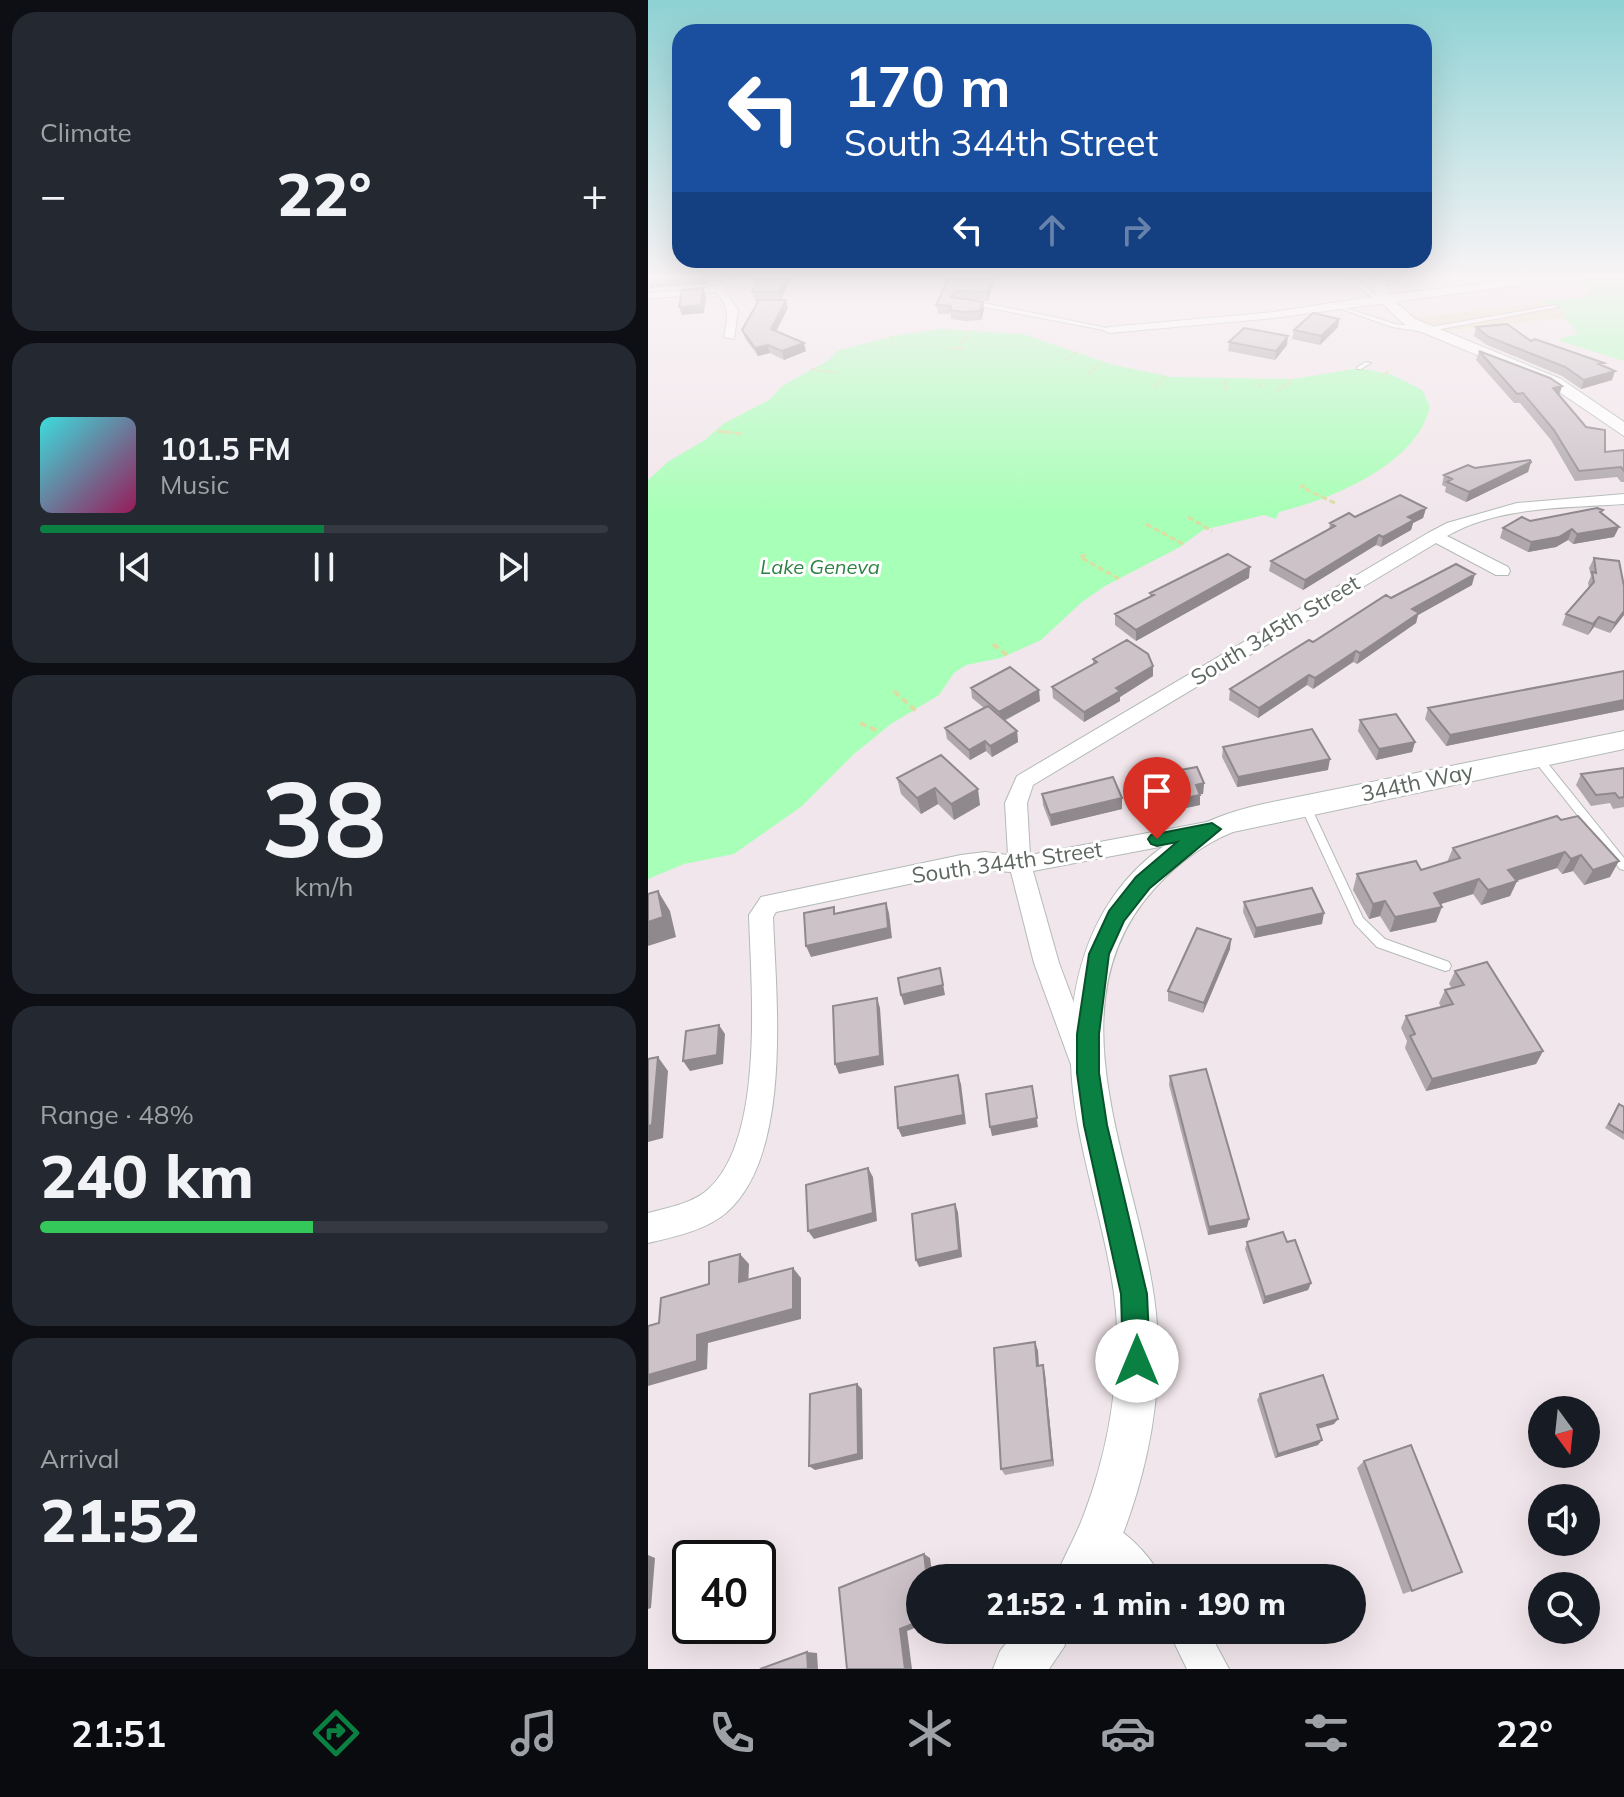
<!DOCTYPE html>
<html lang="en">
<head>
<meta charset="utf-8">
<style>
  :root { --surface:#171b24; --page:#242831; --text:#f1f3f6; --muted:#9ea1a6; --line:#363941; --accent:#0b8043 }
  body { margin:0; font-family:Mulish,sans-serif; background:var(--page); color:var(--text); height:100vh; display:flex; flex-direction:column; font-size:30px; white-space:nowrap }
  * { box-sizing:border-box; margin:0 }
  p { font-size:26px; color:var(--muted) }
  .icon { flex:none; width:44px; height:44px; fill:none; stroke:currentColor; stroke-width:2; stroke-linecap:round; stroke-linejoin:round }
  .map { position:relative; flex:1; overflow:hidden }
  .side { display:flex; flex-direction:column; gap:12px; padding:12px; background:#0d0f14; width:648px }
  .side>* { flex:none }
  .banner { position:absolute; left:24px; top:24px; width:760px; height:244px; border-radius:24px; box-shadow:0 8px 32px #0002; background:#1a4fa0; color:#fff; overflow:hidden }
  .needle { width:52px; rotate:165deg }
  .controls { position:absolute; left:880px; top:1396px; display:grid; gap:16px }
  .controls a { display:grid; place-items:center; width:72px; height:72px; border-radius:50%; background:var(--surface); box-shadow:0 8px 32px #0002; font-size:40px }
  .speed { position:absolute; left:24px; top:1540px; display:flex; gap:16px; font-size:40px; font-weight:700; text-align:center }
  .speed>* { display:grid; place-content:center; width:104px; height:104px; border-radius:50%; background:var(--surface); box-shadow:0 8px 32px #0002; line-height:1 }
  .speed .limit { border:4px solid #111; border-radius:12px; background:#fff; color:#111 }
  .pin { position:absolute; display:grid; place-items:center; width:68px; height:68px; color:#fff; margin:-82px -34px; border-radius:50% 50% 50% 0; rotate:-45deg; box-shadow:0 0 8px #0007 }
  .pin .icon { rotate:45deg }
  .me { position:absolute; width:88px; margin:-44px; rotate:0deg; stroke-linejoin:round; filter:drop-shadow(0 0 6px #0008) }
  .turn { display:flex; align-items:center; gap:28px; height:168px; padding:0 40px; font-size:36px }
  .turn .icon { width:104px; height:104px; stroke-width:2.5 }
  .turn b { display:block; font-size:56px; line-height:68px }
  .lanes { display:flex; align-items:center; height:76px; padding:0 40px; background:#0003; justify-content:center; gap:40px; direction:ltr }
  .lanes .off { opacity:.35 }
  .big { font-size:60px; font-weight:800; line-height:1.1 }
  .side .widget { flex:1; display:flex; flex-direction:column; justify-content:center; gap:12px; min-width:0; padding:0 28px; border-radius:24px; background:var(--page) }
  .side .dial { align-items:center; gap:0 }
  .dial b { font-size:104px; line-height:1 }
  .song { display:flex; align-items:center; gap:24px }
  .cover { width:96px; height:96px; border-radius:12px; background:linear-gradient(135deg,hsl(180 70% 55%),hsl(330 70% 35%)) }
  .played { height:8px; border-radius:4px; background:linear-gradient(90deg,var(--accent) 50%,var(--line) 50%) }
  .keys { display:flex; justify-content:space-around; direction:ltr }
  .heat { display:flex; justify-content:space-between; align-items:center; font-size:44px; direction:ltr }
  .charge { height:12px; border-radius:6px; background:linear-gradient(90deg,#34c759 48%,var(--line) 0) }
  .trip { position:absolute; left:258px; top:1564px; width:460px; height:80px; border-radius:40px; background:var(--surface); box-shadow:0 8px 32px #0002; font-weight:800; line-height:80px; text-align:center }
  .tabs { display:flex; height:128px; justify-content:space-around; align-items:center; background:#090b0e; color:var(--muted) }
  .tabs .icon { width:56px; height:56px }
  .tabs .on { color:var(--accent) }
  .tabs b { font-size:36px; color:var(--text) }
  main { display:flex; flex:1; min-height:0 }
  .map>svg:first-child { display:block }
  .green { fill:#eadfc1 }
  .water { fill:#a8ffb7 }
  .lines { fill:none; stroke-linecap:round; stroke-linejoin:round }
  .service-casing { stroke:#b3bbb6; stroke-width:2 }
  .minor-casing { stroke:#b3bbb6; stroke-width:2 }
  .tertiary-casing { stroke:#b3bbb6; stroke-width:2 }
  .path-far2 { stroke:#dcdda3; stroke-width:2; stroke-dasharray:4 2; stroke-linecap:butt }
  .path-far1 { stroke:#dcdda3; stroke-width:3; stroke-dasharray:6 3; stroke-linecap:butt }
  .path { stroke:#dcdda3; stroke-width:4; stroke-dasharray:7 4; stroke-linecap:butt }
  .service { fill:#fff; fill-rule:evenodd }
  .minor { fill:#fff; fill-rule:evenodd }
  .tertiary { fill:#fff; fill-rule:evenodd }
  .wall { fill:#afa7ac }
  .shaded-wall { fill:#8f888c }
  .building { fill:#ccc2c8; stroke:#8f888c; stroke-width:2 }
  .route { fill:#0b8043; stroke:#07532c; stroke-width:2 }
  .labels { text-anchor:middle; stroke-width:6; stroke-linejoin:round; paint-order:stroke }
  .far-water-label { font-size:20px; font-style:italic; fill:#2d8243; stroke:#fff }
  .street-label { font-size:22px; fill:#5d6760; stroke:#fff }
</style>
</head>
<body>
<main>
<section class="side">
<div class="widget"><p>Climate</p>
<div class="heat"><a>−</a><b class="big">22°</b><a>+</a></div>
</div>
<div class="widget">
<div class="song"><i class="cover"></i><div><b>101.5 FM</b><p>Music</p></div></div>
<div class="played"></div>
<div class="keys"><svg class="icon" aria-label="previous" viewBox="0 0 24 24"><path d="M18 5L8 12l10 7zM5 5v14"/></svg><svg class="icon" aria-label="pause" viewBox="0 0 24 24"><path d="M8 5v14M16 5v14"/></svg><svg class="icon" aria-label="next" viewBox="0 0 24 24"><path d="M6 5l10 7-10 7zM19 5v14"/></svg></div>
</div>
<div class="widget dial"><b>38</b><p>km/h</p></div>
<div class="widget"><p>Range · 48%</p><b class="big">240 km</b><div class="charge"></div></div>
<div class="widget"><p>Arrival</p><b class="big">21:52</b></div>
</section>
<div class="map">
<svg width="976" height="1669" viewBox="0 0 976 1669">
  <rect width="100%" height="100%" fill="#f1e6eb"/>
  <path class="green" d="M895 303 919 311 915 318 789 332 763 318Z"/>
  <path class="water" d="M936 279H976V361L912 341 911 339 929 334 925 326 915 318 919 311 890 300 937 298 942 289Z
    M293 329 375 334 462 364 523 377 646 379 711 368 745 375 774 390 782 407C768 465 684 499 631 512L628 519 616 515 555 530 532 547 457 586 434 602 393 640 353 658 318 665 306 673 291 695 243 724 206 754 154 806 86 854 36 864 0 879V480L21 461 57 440 75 424 121 400 134 386 181 360 189 351 245 336Z"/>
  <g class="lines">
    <defs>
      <path id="service" d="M703 279H708L731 298V300H727Z
        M321 302 336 303 469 330 466 332 336 307 319 305Z
        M688 305 747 324 777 328 908 305 911 307 777 332 744 327 688 307Z
        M718 362 723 363 713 369H709V367Z
        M889 753 893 755 976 858V870L972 869 885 759 884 757 885 755Z
        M657 801 662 805 715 918 737 939 801 962 803 966 801 970 797 971 729 947 707 924 652 805Z"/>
      <path id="minor" d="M77 279H88L76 289 90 310 86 339 76 337C80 319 82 304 67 292L0 299V293L65 287Z
        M868 280 873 283 872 285 626 318 461 333 455 330 461 327 626 312 735 295Z
        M976 494V504C919 508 850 506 799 536L860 567 862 571 860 575H848L788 543 385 785 379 803 382 855 564 821 572 823 575 829 572 835 564 837 385 871 411 963 448 1062 444 1071 435 1074 426 1071 422 1062 386 963 363 872 337 870 313 873 128 912 125 917C128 997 145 1153 79 1212 59 1230 26 1237 0 1243V1213C19 1208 41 1204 57 1192 118 1143 103 987 101 915L113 897 313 855 337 852 360 855 357 803 369 776 780 533 799 523 869 503Z
        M452 1519C475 1528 503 1555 513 1578H467L439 1550 434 1537 439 1524Z
        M520 1630H560L581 1669H539Z"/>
      <path id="tertiary" d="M725 279H738L742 297 767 319 913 379 976 422V436L901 385 757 325 728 298Z
        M976 731V749L585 832C555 844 529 864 507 888 394 1011 500 1186 509 1325 515 1412 493 1500 456 1578H407C416 1557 427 1538 435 1517 458 1458 470 1392 469 1327 466 1258 442 1193 430 1125 402 972 452 840 615 804Z
        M369 1630H423L416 1647 401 1669H345L352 1651Z"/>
    </defs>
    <use href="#service" class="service-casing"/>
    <use href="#minor" class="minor-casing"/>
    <use href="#tertiary" class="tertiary-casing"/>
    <path class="path-far2" d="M243 336 245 348
      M300 348 315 349
      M310 349 322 330
      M416 361 429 352
      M163 369 189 373
      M440 374 454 362
      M732 377 743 370
      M577 380 579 391
      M506 387 519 376
      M611 387 614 380
      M630 390 646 379
      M69 431 86 433"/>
    <path class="path-far1" d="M69 431 96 434
      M657 485 653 487 689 504
      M540 517 564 531
      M498 524 535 544
      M438 555 432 557 471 579"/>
    <path class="path" d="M345 644 359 655
      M246 691 268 711
      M212 723 232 732"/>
    <use href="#service" class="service"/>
    <use href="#minor" class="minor"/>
    <use href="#tertiary" class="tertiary"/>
  </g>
  <path class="wall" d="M111 279H142L133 300 140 308 128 331 158 351 136 360 122 353 110 356 97 338 94 330 111 301H107L104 292Z
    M300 279 345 285 340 301 323 300 336 310 333 320 318 321 303 319V314H290L288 305Z
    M691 319 690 327 672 345 644 339 646 330Z
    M828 327 883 341 955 366 964 380 933 389 914 376 839 345 826 336Z
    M581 342 639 345 627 360 580 351Z
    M831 351 914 386 911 395 957 452 976 450V482H973L969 477 927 481 903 440 872 403H866L828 360Z
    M883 462 880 472 818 502 797 492 798 487 794 485 796 475 827 468Z
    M778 508 775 518 765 523 763 530 733 547 728 545 655 590 621 571 623 561 681 529 682 523 707 517Z
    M955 510 954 513 971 527 966 537 925 544 920 540 908 547 880 552 852 538 855 528 882 521Z
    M946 558 976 586V615L962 633 946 627 940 635 914 625 918 614 941 588 940 583 943 576 941 568Z
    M601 578 488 641 467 625V614L502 597V593Z
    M824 585 770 615 768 623 709 664 705 662 665 689 659 685 610 718 581 700 582 689 743 598Z
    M445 659 505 666V676L472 697V701L436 722 405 698 404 687 445 665Z
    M976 671V710L798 746 777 719 780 708Z
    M323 688 392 701 356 721 369 731 370 742 344 757 338 751 322 760 299 739 297 728 336 708 324 698Z
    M712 720 767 742 764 752 728 760 710 731Z
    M575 747 680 770 589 787 574 757Z
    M293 755 332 805 306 820 290 804 273 814 253 794 249 778Z
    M976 768V807L965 809 962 803 943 806 928 785 933 774Z
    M527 771 556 783 555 794H552V805L514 813 505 792V782L527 777Z
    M394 794 474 809 403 826 395 805Z
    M909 816 962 877 936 885 925 871 914 874 909 868 869 881 862 896 833 905 825 894 793 904 788 922 742 932 732 916 721 919 705 890 709 874 773 870 799 862 805 848Z
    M596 902 674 924 606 938 595 912Z
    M583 939 582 949 555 1013 520 1001V991Z
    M807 971 895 1051 888 1064 778 1091 757 1048 759 1041 753 1028 758 1016 793 1007 791 1003 797 990 804 988 801 984Z
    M522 1076 599 1227 560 1235 521 1085Z
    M971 1104 976 1107V1140L957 1128Z
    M599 1242H639L663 1283 660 1290 615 1304 597 1249Z
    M387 1342 390 1351 391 1366 395 1365 397 1374 406 1466 357 1475 353 1469Z
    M612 1394 686 1424 670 1429V1445L627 1458 609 1400Z
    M716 1461 814 1572 755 1594 709 1468Z"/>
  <path class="shaded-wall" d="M13 279H60L59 284 2 288 0 280Z
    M137 279H142L133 300 131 292Z
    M344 279H345V285L340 301 339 292Z
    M55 288 58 296 56 313 34 315 31 307Z
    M138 300 140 308 125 337 123 329Z
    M335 302 336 310 333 320 332 311Z
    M691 319 690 327 672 345 673 336Z
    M640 336 639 345 627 360 628 351Z
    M156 343 158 351 136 360 134 351Z
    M120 345 122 353 110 356 107 348Z
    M967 371 964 380 933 389 936 380Z
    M914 386 911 395 905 388Z
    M883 462 880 472 818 502 821 492Z
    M778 508 775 518 765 523 763 530 733 547 735 537 760 517Z
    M971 527 966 537 925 544 929 534Z
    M924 529 920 540 908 547 880 552 883 542Z
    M731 535 728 545 655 590 657 580Z
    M602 567 601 578 488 641V630Z
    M827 574 824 585 770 615 768 623 709 664 712 653 764 609Z
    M976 611V615L962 633 967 623Z
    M951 617 946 627 940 635 945 624Z
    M708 651 705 662 665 689 667 678Z
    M505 666V676L472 697V701L436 722V712L468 688Z
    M661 675 659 685 610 718 611 708Z
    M391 690 392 701 353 722 351 712Z
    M976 700V710L798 746 802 735Z
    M369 731 370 742 344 757 342 746Z
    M337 741 338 751 322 760 321 750Z
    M767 742 764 752 728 760 731 749Z
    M682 759 680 770 589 787 590 777Z
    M556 783 555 794 547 795 548 785Z
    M287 788 290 804 273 814 269 798Z
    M330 789 332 805 306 820 303 804Z
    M552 795V805L514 813V803Z
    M474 798V809L403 826 402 815Z
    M917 852 909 868 853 885 860 870Z
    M933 855 925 871 914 874 923 859Z
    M971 861 962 877 936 885 945 870Z
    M831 879 825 894 780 908 786 893Z
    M869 881 862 896 833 905 840 890Z
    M10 891 22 911 28 937 0 946V922Z
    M737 901 732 916 721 919 725 904Z
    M238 903 241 913 244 938 163 957 158 946Z
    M794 907 788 922 742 932 747 917Z
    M676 913 674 924 606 938 608 928Z
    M583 939 582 949 555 1013 556 1003Z
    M292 968 297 995 256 1005 253 995Z
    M229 998 232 1008 236 1065 191 1074 187 1064Z
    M71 1025 77 1034 75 1064 42 1071 35 1061Z
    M895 1051 888 1064 778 1091 784 1079Z
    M10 1057 20 1071 15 1138 0 1142V1126Z
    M310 1075 313 1084 318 1124 254 1137 250 1128Z
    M384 1086 390 1127 344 1136 342 1127Z
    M220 1168 225 1177 229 1221 166 1239 160 1231Z
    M307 1204 310 1212 314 1257 271 1267 268 1260Z
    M601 1219 599 1227 560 1235 561 1227Z
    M92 1254 101 1264 100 1292 91 1282Z
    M145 1268 153 1278V1319L60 1343 59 1369 0 1386V1375L49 1335Z
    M663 1283 660 1290 615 1304 617 1297Z
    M387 1342 390 1351 391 1375 389 1366Z
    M395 1365 397 1374 406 1466 404 1460Z
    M209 1384 214 1389 215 1459 167 1470 161 1466Z
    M690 1419 686 1424 665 1430 669 1425Z
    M674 1440 670 1445 627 1458 630 1454Z
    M276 1554 282 1558 285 1578H279Z
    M0 1555 7 1558 3 1608 0 1609Z
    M272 1621V1626L259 1631 264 1669H257L252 1629Z
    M159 1652 169 1653 170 1669H160Z"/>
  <path class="building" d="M111 279H137L131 292H104Z
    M300 279H344L339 292 308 291 303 297 335 302 332 311 317 312 302 310 303 306 288 305Z
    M55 288 53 305 31 307 34 290Z
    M111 300H138L123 329 156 343 134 351 120 345 107 348 94 330Z
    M665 313 691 319 673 336 646 330Z
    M859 324 883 341 887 339 956 363 951 364 967 371 936 380 917 367 841 337 828 327Z
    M596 328 640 336 628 351 581 342Z
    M831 351 902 378 914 386 905 388 938 427 957 430V452L976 450V471L973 467 931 471 906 430 875 393 869 394Z
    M882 460 883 462 821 492 799 482 804 479 796 475 820 465 827 468Z
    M752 495 778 508 760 517 766 520 735 537 731 535 657 580 623 561 687 526 682 523 701 513 707 517Z
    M949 508 955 510 952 512 971 527 929 534 924 529 911 537 883 542 855 528 874 517 882 521Z
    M580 554 602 567 488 630 467 614 506 595 502 593Z
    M946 558 971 561 976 586V611L967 623 951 617 945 624 918 614 946 582 944 572 948 573Z
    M808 564 827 574 764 609 771 613 712 653 708 651 667 678 661 675 611 708 582 689 661 640 665 642 738 595 743 598Z
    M479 640 500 654 505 666 468 688 472 691 436 712 404 687 449 662 445 659Z
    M362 667 391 690 351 712 323 688Z
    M976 671V700L802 735 780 708Z
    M340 706 369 731 342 746 337 741 321 750 297 728Z
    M748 714 767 742 731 749 712 720Z
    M664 729 682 759 590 777 575 747Z
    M293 755 330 789 303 804 287 788 269 798 249 778Z
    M549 767 556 783 548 785 552 795 514 803 505 782 529 777 527 771Z
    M976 768V797L971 798 967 793 948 795 933 774Z
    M465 777 474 798 402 815 394 794Z
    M909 816 913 820 930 816 971 861 945 870 933 855 923 859 917 852 860 870 869 881 840 890 831 879 786 893 794 907 747 917 737 901 725 904 709 874 768 861 773 870 812 858 805 848Z
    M664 888 676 913 608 928 596 902Z
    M10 891 15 917 0 922V894Z
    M238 903 240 928 158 946 156 913 186 907V914Z
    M549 928 583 939 556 1003 520 991Z
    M839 962 895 1051 784 1079 762 1036 767 1034 758 1016 805 1004 797 990 816 985 807 971Z
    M292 968 295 985 253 995 250 978Z
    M229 998 232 1056 187 1064 185 1006Z
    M71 1025 69 1055 35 1061 38 1031Z
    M10 1057 4 1125 0 1126V1059Z
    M558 1069 601 1219 561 1227 522 1076Z
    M310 1075 315 1115 250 1128 247 1087Z
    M384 1086 389 1118 342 1127 338 1094Z
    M971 1104 976 1107V1133L961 1124Z
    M220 1168 225 1213 160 1231 158 1185Z
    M307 1204 311 1250 268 1260 264 1214Z
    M635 1232 639 1242 647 1240 663 1283 617 1297 599 1242Z
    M92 1254 91 1282 145 1268V1309L49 1335V1361L0 1375V1326L11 1323 13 1298 61 1284V1262Z
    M387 1342 389 1366 395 1365 404 1460 353 1469 346 1348Z
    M675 1375 690 1419 669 1425 674 1440 630 1454 612 1394Z
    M209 1384 210 1454 161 1466 162 1394Z
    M763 1445 814 1572 764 1591 716 1461Z
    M276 1554 279 1578H272V1621L252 1629 257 1669H199L191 1588Z
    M159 1652 160 1669H112Z"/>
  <linearGradient id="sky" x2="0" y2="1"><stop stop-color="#8ed2d4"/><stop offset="0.54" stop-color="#f9f4f6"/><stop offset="1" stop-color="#f9f4f6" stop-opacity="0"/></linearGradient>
  <rect width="976" height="512" fill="url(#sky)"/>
  <path class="route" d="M564 823 573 829 502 888 476 921 461 954 451 1034V1073L459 1125 499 1294 502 1361 498 1371 489 1375 479 1371 475 1361 473 1294 436 1125 429 1073V1034L441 954 461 911 488 877 529 842 509 846 503 844 500 839 503 835Z"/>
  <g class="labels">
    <g class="far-water-label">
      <text x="172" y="574">Lake Geneva</text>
    </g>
    <g class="street-label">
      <text transform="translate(627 630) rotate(-31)" y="8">South 345th Street</text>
      <text transform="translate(769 782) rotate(-12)" y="8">344th Way</text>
      <text transform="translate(359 862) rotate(-8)" y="8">South 344th Street</text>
    </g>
  </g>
</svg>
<div class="controls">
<a><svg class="needle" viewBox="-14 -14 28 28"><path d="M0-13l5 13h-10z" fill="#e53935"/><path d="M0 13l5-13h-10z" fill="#9ea1a6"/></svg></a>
<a><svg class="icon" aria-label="sound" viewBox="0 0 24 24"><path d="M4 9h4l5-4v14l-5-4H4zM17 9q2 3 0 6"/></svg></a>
<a><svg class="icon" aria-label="search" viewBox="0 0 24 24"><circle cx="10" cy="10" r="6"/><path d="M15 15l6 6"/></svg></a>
</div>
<div class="speed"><div class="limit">40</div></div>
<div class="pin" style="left:509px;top:839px;background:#d93025"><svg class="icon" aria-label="arrive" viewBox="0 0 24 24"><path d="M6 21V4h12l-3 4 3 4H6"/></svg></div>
<svg class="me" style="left:489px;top:1361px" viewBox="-20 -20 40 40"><circle r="19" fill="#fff"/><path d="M0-13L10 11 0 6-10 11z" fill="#0b8043"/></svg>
<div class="trip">21:52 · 1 min · 190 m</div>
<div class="banner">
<div class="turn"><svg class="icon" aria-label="left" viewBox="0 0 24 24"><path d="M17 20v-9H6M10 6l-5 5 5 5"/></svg><div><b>170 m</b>South 344th Street</div></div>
<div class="lanes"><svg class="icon" aria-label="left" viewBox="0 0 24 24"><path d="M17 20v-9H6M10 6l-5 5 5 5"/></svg><svg class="icon off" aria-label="ahead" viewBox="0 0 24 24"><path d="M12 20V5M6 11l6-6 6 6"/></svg><svg class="icon off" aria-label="right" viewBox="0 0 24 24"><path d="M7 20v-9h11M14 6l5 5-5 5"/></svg></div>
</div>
</div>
</main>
<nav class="tabs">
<b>21:51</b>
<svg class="icon on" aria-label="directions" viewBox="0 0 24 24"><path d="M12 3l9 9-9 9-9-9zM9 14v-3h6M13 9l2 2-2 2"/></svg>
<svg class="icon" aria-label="music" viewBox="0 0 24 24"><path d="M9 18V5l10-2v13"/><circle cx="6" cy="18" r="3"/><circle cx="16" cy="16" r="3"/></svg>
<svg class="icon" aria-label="phone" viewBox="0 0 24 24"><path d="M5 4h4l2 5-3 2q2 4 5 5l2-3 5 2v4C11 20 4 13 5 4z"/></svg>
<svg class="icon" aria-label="climate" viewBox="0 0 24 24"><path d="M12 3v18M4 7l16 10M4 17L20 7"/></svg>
<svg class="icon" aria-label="car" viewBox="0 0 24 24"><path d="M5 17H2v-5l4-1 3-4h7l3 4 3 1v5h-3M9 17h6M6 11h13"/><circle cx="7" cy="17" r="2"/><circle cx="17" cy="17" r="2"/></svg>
<svg class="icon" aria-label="filters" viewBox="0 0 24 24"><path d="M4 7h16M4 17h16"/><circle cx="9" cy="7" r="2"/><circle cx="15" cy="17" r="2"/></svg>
<b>22°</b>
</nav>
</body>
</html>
